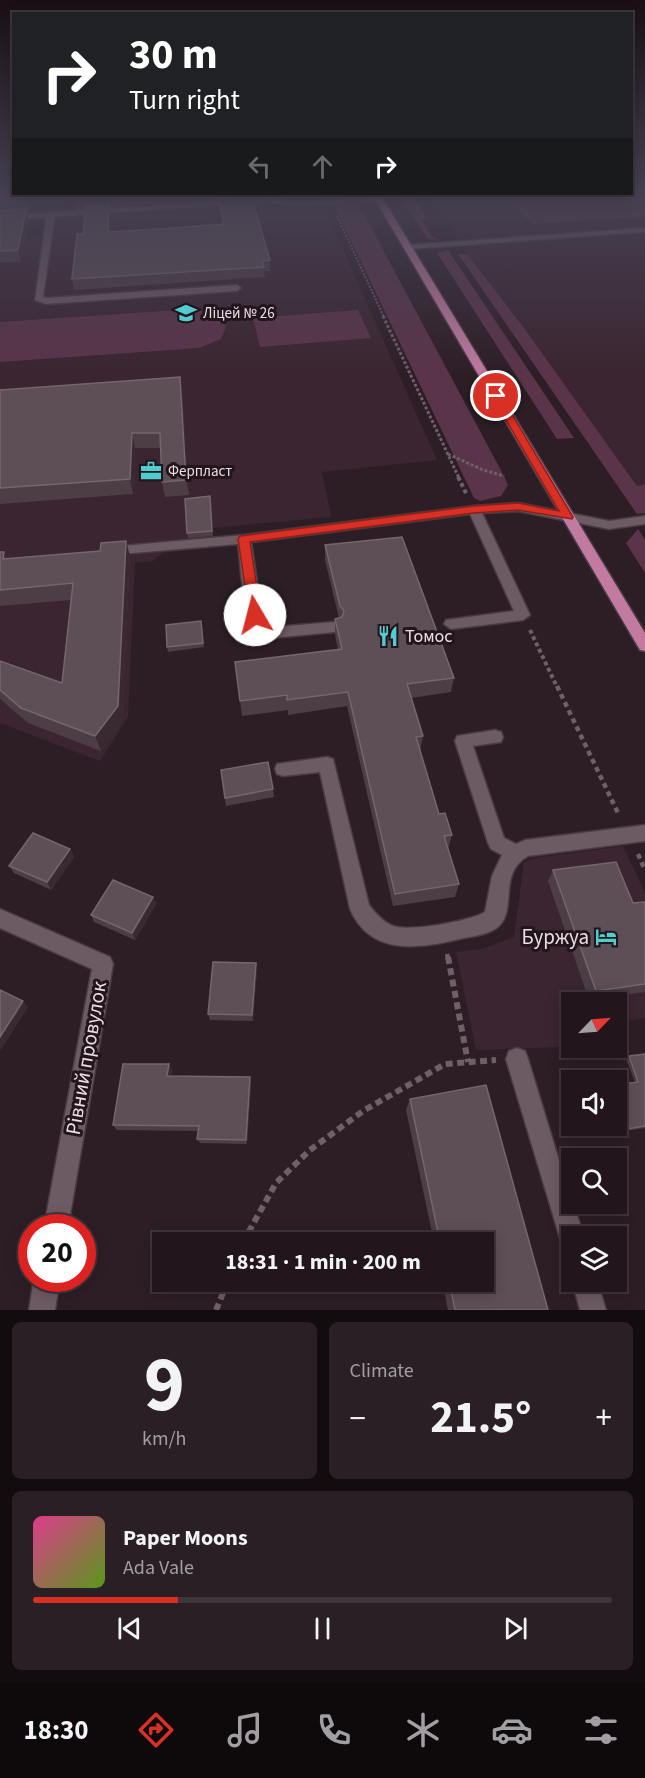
<!DOCTYPE html>
<html lang="en">
<head>
<meta charset="utf-8">
<style>
  :root { --surface:#22161c; --page:#2a1f25; --text:#f1f3f6; --muted:#a29fa3; --line:#3f353b; --accent:#d93025 }
  body { margin:0; font-family:"Source Sans 3",sans-serif; background:var(--page); color:var(--text); height:100vh; display:flex; flex-direction:column; font-size:22px; white-space:nowrap }
  * { box-sizing:border-box; margin:0 }
  p { font-size:20px; color:var(--muted) }
  .icon { flex:none; width:33px; height:33px; fill:none; stroke:currentColor; stroke-width:2; stroke-linecap:round; stroke-linejoin:round }
  .map { position:relative; height:1310px; overflow:hidden }
  .details { display:flex; flex-direction:column; gap:12px; padding:12px; background:#130c0f; flex:1 }
  .details>* { flex:none }
  .guide { position:absolute; left:12px; top:12px; width:621px; height:183px; border-radius:0px; box-shadow:0 3px 15px #0003,0 0 0 2px var(--line); background:#202124; color:#fff; overflow:hidden }
  .needle { width:39px; rotate:65deg }
  .fabs { position:absolute; left:561px; top:992px; display:grid; gap:12px }
  .fabs a { display:grid; place-items:center; width:66px; height:66px; border-radius:0px; background:var(--surface); box-shadow:0 3px 15px #0003,0 0 0 2px var(--line); font-size:30px }
  .speed { position:absolute; left:18px; top:1214px; display:flex; gap:12px; font-size:30px; font-weight:700; text-align:center }
  .speed>* { display:grid; place-content:center; width:78px; height:78px; border-radius:50%; background:var(--surface); box-shadow:0 3px 15px #0003,0 0 0 2px var(--line); line-height:1 }
  .speed .limit { border:9px solid #d22; background:#fff; color:#111 }
  .pin { position:absolute; display:grid; place-items:center; width:51px; height:51px; color:#fff; margin:-26px; border:3px solid #fff; border-radius:50%; box-shadow:0 2px 6px #0007 }
  .me { position:absolute; width:66px; margin:-33px; rotate:352deg; stroke-linejoin:round; filter:drop-shadow(0 0 4px #0008) }
  .turn { display:flex; align-items:center; gap:21px; height:126px; padding:0 18px; font-size:27px }
  .turn .icon { width:78px; height:78px; stroke-width:2.5 }
  .turn b { display:block; font-size:42px; line-height:51px }
  .lanes { display:flex; align-items:center; height:57px; padding:0 18px; background:#0003; justify-content:center; gap:30px; direction:ltr }
  .lanes .off { opacity:.35 }
  .big { font-size:45px; font-weight:700; line-height:1.1 }
  .details .tile { flex:1; display:flex; flex-direction:column; justify-content:center; gap:9px; min-width:0; padding:0 21px; border-radius:9px; background:var(--page) }
  .details .dial { align-items:center; gap:0 }
  .dial b { font-size:78px; line-height:1 }
  .song { display:flex; align-items:center; gap:18px }
  .cover { width:72px; height:72px; border-radius:9px; background:linear-gradient(135deg,hsl(330 70% 55%),hsl(90 70% 35%)) }
  .played { height:6px; border-radius:3px; background:linear-gradient(90deg,var(--accent) 25%,var(--line) 25%) }
  .keys { display:flex; justify-content:space-around; direction:ltr }
  .heat { display:flex; justify-content:space-between; align-items:center; font-size:33px; direction:ltr }
  .details .tiles { flex:1; display:grid; gap:12px; grid-template-columns:1fr 1fr }
  .tile:last-child { grid-column:span 2 }
  .trip { position:absolute; left:152px; top:1232px; width:342px; height:60px; border-radius:0px; background:var(--surface); box-shadow:0 3px 15px #0003,0 0 0 2px var(--line); font-weight:700; line-height:60px; text-align:center }
  .dock { display:flex; height:96px; justify-content:space-around; align-items:center; background:#0e090b; color:var(--muted) }
  .dock .icon { width:42px; height:42px }
  .dock .current { color:var(--accent) }
  .dock b { font-size:27px; color:var(--text) }
  .map>svg:first-child { display:block }
  .built { fill:#3a2530 }
  .green { fill:#5a3449 }
  .lines { fill:none; stroke-linecap:round; stroke-linejoin:round }
  .service-casing { stroke:#483b42; stroke-width:3 }
  .minor-casing { stroke:#483b42; stroke-width:3 }
  .primary-casing { stroke:#483b42; stroke-width:3 }
  .path-far4 { stroke:#6e6067; stroke-width:2; stroke-dasharray:2 1.5; stroke-linecap:butt }
  .path-far3 { stroke:#6e6067; stroke-width:3; stroke-dasharray:3 2; stroke-linecap:butt }
  .path-far2 { stroke:#6e6067; stroke-width:4; stroke-dasharray:4 3; stroke-linecap:butt }
  .path-far1 { stroke:#6e6067; stroke-width:4.5; stroke-dasharray:5 4; stroke-linecap:butt }
  .path { stroke:#6e6067; stroke-width:6; stroke-dasharray:7 4.5; stroke-linecap:butt }
  .service { fill:#6d5b64; fill-rule:evenodd }
  .minor { fill:#6d5b64; fill-rule:evenodd }
  .primary { fill:#c27aa1; fill-rule:evenodd }
  .wall { fill:#4d3e45 }
  .shaded-wall { fill:#392a31 }
  .building { fill:#5e4f56; stroke:#73666c; stroke-width:1.5 }
  .route { fill:#d93025; stroke:#8d1f18; stroke-width:1.5 }
  .labels { text-anchor:middle; stroke-width:6; stroke-linejoin:round; paint-order:stroke }
  .far-poi-label { font-size:15px; fill:#e9dee3; stroke:#23151c; text-anchor:start }
  .poi-label { font-size:18px; fill:#e9dee3; stroke:#23151c; text-anchor:start }
  .near-poi-label { font-size:21px; fill:#e9dee3; stroke:#23151c; text-anchor:end }
  .near-street-label { font-size:21px; fill:#e9dee3; stroke:#23151c }
</style>
</head>
<body>
<div class="map">
<svg width="645" height="1310" viewBox="0 0 645 1310">
  <rect width="100%" height="100%" fill="#2d1e26"/>
  <path class="built" d="M645 193V484L637 486 522 325 462 247 469 246 464 238 458 239 427 194Z
    M263 205 289 209 324 207 437 460 322 472 331 517 212 528 211 548 163 553 153 561 135 563 128 717 100 761 0 723V263L21 262 25 238 55 236 57 216Z
    M623 846 645 893V1018L617 1023 616 1002H572L571 1030 559 1033V1047L476 1050 456 952 482 949 514 937 524 862 535 858Z"/>
  <path class="green" d="M645 193V217L532 224 504 194Z
    M77 194 94 201 208 194H218L219 197 210 201 76 209Z
    M399 194H410L427 218 421 219 432 237 442 240 428 239Z
    M358 203 504 476 508 485 501 496 480 501 474 498 334 205Z
    M448 250 574 438 557 439 437 253Z
    M467 254 522 325 637 486 645 484V513L637 514 628 501 458 254Z
    M194 309 219 315 226 327 221 339 199 348 0 362V322Z
    M358 310 371 338 260 347 253 318Z
    M638 529 645 540V573L626 543Z"/>
  <g class="lines">
    <defs>
      <path id="service" d="M51 212 55 214 43 297 47 298 237 285 241 288 237 291 46 304 35 300 47 214Z
        M645 228V232L408 249 404 247 408 245Z
        M518 503 609 521 645 516V524L609 529 518 511 482 513 530 615 523 620 451 629 444 624 446 620 514 611 470 514 251 542 262 614 274 627 335 622 342 627 335 632 271 638C240 629 242 570 238 544L110 555 103 551 110 547 244 535 474 506Z
        M495 730 501 732 503 737 501 742 473 746 504 838 516 844 525 840 645 825V841L528 856C498 873 517 908 499 926 491 934 474 936 464 938 422 948 371 958 350 909L320 772 283 776 277 774 275 769 277 764 327 757 333 759 369 905C375 913 383 922 393 926 409 932 470 921 485 912L492 876 502 855 491 849 488 843 455 741 457 736Z
        M517 1048 525 1051 528 1059 572 1203H573L584 1236H572V1250L563 1247 560 1238 506 1059 509 1051Z
        M572 1280 597 1281 606 1310H580Z"/>
      <path id="minor" d="M268 198 295 202 380 198 384 200 380 202 295 206 268 202 0 220V216Z
        M0 909 110 957 113 964 68 1227H44L92 969 0 928Z
        M34 1278H60L55 1310H29Z"/>
      <path id="primary" d="M372 194H380L645 633V651L640 650Z"/>
    </defs>
    <use href="#service" class="service-casing"/>
    <use href="#minor" class="minor-casing"/>
    <use href="#primary" class="primary-casing"/>
    <path class="path-far4" d="M337 216 384 317"/>
    <path class="path-far3" d="M383 316 459 478
      M448 454 483 470 504 476"/>
    <path class="path-far2" d="M458 477 467 495
      M530 630 557 687"/>
    <path class="path-far1" d="M557 686 619 815
      M638 854 645 870
      M447 954 448 958"/>
    <path class="path" d="M448 957 468 1062
      M243 1242 276 1183 310 1150 363 1111 445 1064 496 1060
      M216 1310 228 1281"/>
    <use href="#service" class="service"/>
    <use href="#minor" class="minor"/>
    <use href="#primary" class="primary"/>
  </g>
  <path class="wall" d="M0 193 14 194H179L180 196 112 200V206H110L111 215 110 232 222 224 218 199H217L216 194H232L231 197 242 196 241 194H249L270 260V271H264L265 277 74 290 72 279 88 206 87 201 32 204 30 212H27L29 220 21 262 0 263Z
    M180 377 182 391 189 495 165 497 162 482 161 448H135L133 494 0 504V390Z
    M210 496 213 536 188 538 187 533Z
    M325 545 454 678 451 692 411 698 423 736 420 751 439 814 452 835 448 849 459 884 455 897 393 906 347 706 288 715V710L242 716 235 662 338 650 335 634V619L339 618 325 560Z
    M0 552 7 559 130 556 122 721 101 751 28 723 0 699V661L62 683 71 600 0 606Z
    M201 621 204 647 168 652 167 647Z
    M221 770 273 789 274 797 226 806Z
    M70 849 74 857 51 890 14 873 9 866Z
    M553 870 633 903 645 902V992L589 1000 548 881Z
    M153 897 156 904 135 940 94 922 91 915Z
    M256 963 257 970 253 1021 210 1020 208 1014Z
    M645 1054V1128L624 1131 616 1107V1085L635 1082 626 1059 629 1056Z
    M169 1064 172 1070 171 1076 250 1077 251 1083 247 1144 200 1143 197 1139 198 1131 117 1130 113 1125Z
    M410 1099 548 1310H448L442 1281H483V1242H434L406 1110Z"/>
  <path class="shaded-wall" d="M29 194 32 204 30 212 27 200Z
    M110 194H111L112 200V206Z
    M109 205 111 215 110 243 108 232Z
    M26 209 29 220 21 262 18 250Z
    M180 377 182 391 189 495 186 480Z
    M132 433 135 448 133 494 130 479Z
    M126 541 130 556 122 721 101 751 95 736Z
    M70 849 74 857 51 890 47 882Z
    M153 897 156 904 135 940 132 933Z
    M256 963 257 970 253 1021 252 1015Z
    M23 1001 28 1007 1 1050 0 1049V1037Z
    M169 1064 172 1070 170 1081 167 1076Z
    M250 1077 251 1083 247 1144 246 1140Z"/>
  <path class="building" d="M0 193H14V194H29L27 200 0 202Z
    M87 194H110V195L86 197Z
    M251 195 270 260 262 261 264 267 72 279 77 234H83L86 206 109 205 108 232 160 229 224 224 218 198Z
    M26 209 18 250 0 251V211Z
    M180 377 186 480 162 482 160 433H132L130 479 0 488V390Z
    M210 496 212 531 187 533 185 499Z
    M402 537 454 678 407 684 423 736 416 737 439 814 445 813 452 835 444 836 459 884 395 894 348 692 287 700V695L240 701 235 662 342 649 335 619 342 617 344 611 340 606 325 545Z
    M126 541 118 706 95 736 21 708 0 690V661L62 683 73 583 0 590V552H4L3 559 100 551 101 543Z
    M201 621 203 643 167 647 166 625Z
    M268 762 273 789 225 798 221 770Z
    M33 833 70 849 47 882 9 866Z
    M616 862 633 903 645 902V984L596 991 553 870Z
    M113 880 153 897 132 933 91 915Z
    M213 962 256 963 252 1015 208 1014Z
    M0 990 23 1001 0 1037Z
    M645 1054V1126L627 1129 616 1095V1085L638 1082 629 1056Z
    M123 1064H169L167 1076 250 1077 246 1140 197 1139 199 1126 113 1125Z
    M486 1085 548 1310H455L449 1281H483V1242H440L410 1099Z"/>
  <linearGradient id="sky" x2="0" y2="1"><stop stop-color="#191015"/><stop offset="0.51" stop-color="#464152"/><stop offset="1" stop-color="#464152" stop-opacity="0"/></linearGradient>
  <rect width="645" height="376" fill="url(#sky)"/>
  <path class="route" d="M493 394 501 396 573 517 572 519 518 510 474 513 250 542 261 615 259 619H250L238 539 240 536 474 506 518 503 559 511 492 396Z"/>
  <defs>
    <symbol id="school-bare" viewBox="-9 -9 18 18"><path d="M0-5L7-2L0 1L-7-2ZM-4 1L0 2.5L4 1V4Q0 6-4 4Z" fill="#52cdcf" stroke="#23151c" stroke-width="2.5" paint-order="stroke"/></symbol>
    <symbol id="office-bare" viewBox="-9 -9 18 18"><path d="M-6-3h4V-5.5h4V-3h4V5H-6ZM-1-4.5V-3h2v-1.5ZM-6 0V1H6V0Z" fill="#52cdcf" stroke="#23151c" stroke-width="2.5" paint-order="stroke"/></symbol>
    <symbol id="restaurant-bare" viewBox="-9 -9 18 18"><path d="M-5-6h1v4h1v-4h1v4h1v-4h1v5L-1.5 .5V6h-2V.5L-5-1ZM5-6V6H3V1.5H1.5Q1.5-4 5-6Z" fill="#52cdcf" stroke="#23151c" stroke-width="2.5" paint-order="stroke"/></symbol>
    <symbol id="hotel-bare" viewBox="-9 -9 18 18"><path d="M-6-4.5h1.5V1H6V5H4.5V3h-9V5H-6ZM-4 0a1.8 1.8 0 1 1 3.6 0ZM.5 0V-2.5h3Q6-2.5 6 0Z" fill="#52cdcf" stroke="#23151c" stroke-width="2.5" paint-order="stroke"/></symbol>
  </defs>
  <g fill-rule="evenodd">
    <use href="#school-bare" x="171" y="298" width="30" height="30"/>
    <use href="#office-bare" x="136" y="456" width="30" height="30"/>
    <use href="#restaurant-bare" x="373" y="621" width="30" height="30"/>
    <use href="#hotel-bare" x="591" y="922" width="30" height="30"/>
  </g>
  <g class="labels">
    <g class="far-poi-label">
      <text x="203" y="318">Ліцей № 26</text>
      <text x="168" y="476">Ферпласт</text>
    </g>
    <g class="poi-label">
      <text x="405" y="642">Томос</text>
    </g>
    <g class="near-poi-label">
      <text x="589" y="944">Буржуа</text>
    </g>
    <g class="near-street-label">
      <text transform="translate(86 1058) rotate(-80)" y="7">Рівний провулок</text>
    </g>
  </g>
</svg>
<div class="fabs">
<a><svg class="needle" viewBox="-14 -14 28 28"><path d="M0-13l5 13h-10z" fill="#e53935"/><path d="M0 13l5-13h-10z" fill="#a29fa3"/></svg></a>
<a><svg class="icon" aria-label="sound" viewBox="0 0 24 24"><path d="M4 9h4l5-4v14l-5-4H4zM17 9q2 3 0 6"/></svg></a>
<a><svg class="icon" aria-label="search" viewBox="0 0 24 24"><circle cx="10" cy="10" r="6"/><path d="M15 15l6 6"/></svg></a>
<a><svg class="icon" aria-label="layers" viewBox="0 0 24 24"><path d="M12 4l9 5-9 5-9-5zM3 14l9 5 9-5"/></svg></a>
</div>
<div class="speed"><div class="limit">20</div></div>
<div class="pin" style="left:496px;top:396px;background:#d93025"><svg class="icon" aria-label="arrive" viewBox="0 0 24 24"><path d="M6 21V4h12l-3 4 3 4H6"/></svg></div>
<svg class="me" style="left:255px;top:615px" viewBox="-20 -20 40 40"><circle r="19" fill="#fff"/><path d="M0-13L10 11 0 6-10 11z" fill="#d93025"/></svg>
<div class="trip">18:31 · 1 min · 200 m</div>
<div class="guide">
<div class="turn"><svg class="icon" aria-label="right" viewBox="0 0 24 24"><path d="M7 20v-9h11M14 6l5 5-5 5"/></svg><div><b>30 m</b>Turn right</div></div>
<div class="lanes"><svg class="icon off" aria-label="left" viewBox="0 0 24 24"><path d="M17 20v-9H6M10 6l-5 5 5 5"/></svg><svg class="icon off" aria-label="ahead" viewBox="0 0 24 24"><path d="M12 20V5M6 11l6-6 6 6"/></svg><svg class="icon" aria-label="right" viewBox="0 0 24 24"><path d="M7 20v-9h11M14 6l5 5-5 5"/></svg></div>
</div>
</div>
<section class="details">
<div class="tiles">
<div class="tile dial"><b>9</b><p>km/h</p></div>
<div class="tile"><p>Climate</p>
<div class="heat"><a>−</a><b class="big">21.5°</b><a>+</a></div>
</div>
<div class="tile">
<div class="song"><i class="cover"></i><div><b>Paper Moons</b><p>Ada Vale</p></div></div>
<div class="played"></div>
<div class="keys"><svg class="icon" aria-label="previous" viewBox="0 0 24 24"><path d="M18 5L8 12l10 7zM5 5v14"/></svg><svg class="icon" aria-label="pause" viewBox="0 0 24 24"><path d="M8 5v14M16 5v14"/></svg><svg class="icon" aria-label="next" viewBox="0 0 24 24"><path d="M6 5l10 7-10 7zM19 5v14"/></svg></div>
</div>
</div>
</section>
<nav class="dock">
<b>18:30</b>
<svg class="icon current" aria-label="directions" viewBox="0 0 24 24"><path d="M12 3l9 9-9 9-9-9zM9 14v-3h6M13 9l2 2-2 2"/></svg>
<svg class="icon" aria-label="music" viewBox="0 0 24 24"><path d="M9 18V5l10-2v13"/><circle cx="6" cy="18" r="3"/><circle cx="16" cy="16" r="3"/></svg>
<svg class="icon" aria-label="phone" viewBox="0 0 24 24"><path d="M5 4h4l2 5-3 2q2 4 5 5l2-3 5 2v4C11 20 4 13 5 4z"/></svg>
<svg class="icon" aria-label="climate" viewBox="0 0 24 24"><path d="M12 3v18M4 7l16 10M4 17L20 7"/></svg>
<svg class="icon" aria-label="car" viewBox="0 0 24 24"><path d="M5 17H2v-5l4-1 3-4h7l3 4 3 1v5h-3M9 17h6M6 11h13"/><circle cx="7" cy="17" r="2"/><circle cx="17" cy="17" r="2"/></svg>
<svg class="icon" aria-label="filters" viewBox="0 0 24 24"><path d="M4 7h16M4 17h16"/><circle cx="9" cy="7" r="2"/><circle cx="15" cy="17" r="2"/></svg>
</nav>
</body>
</html>
